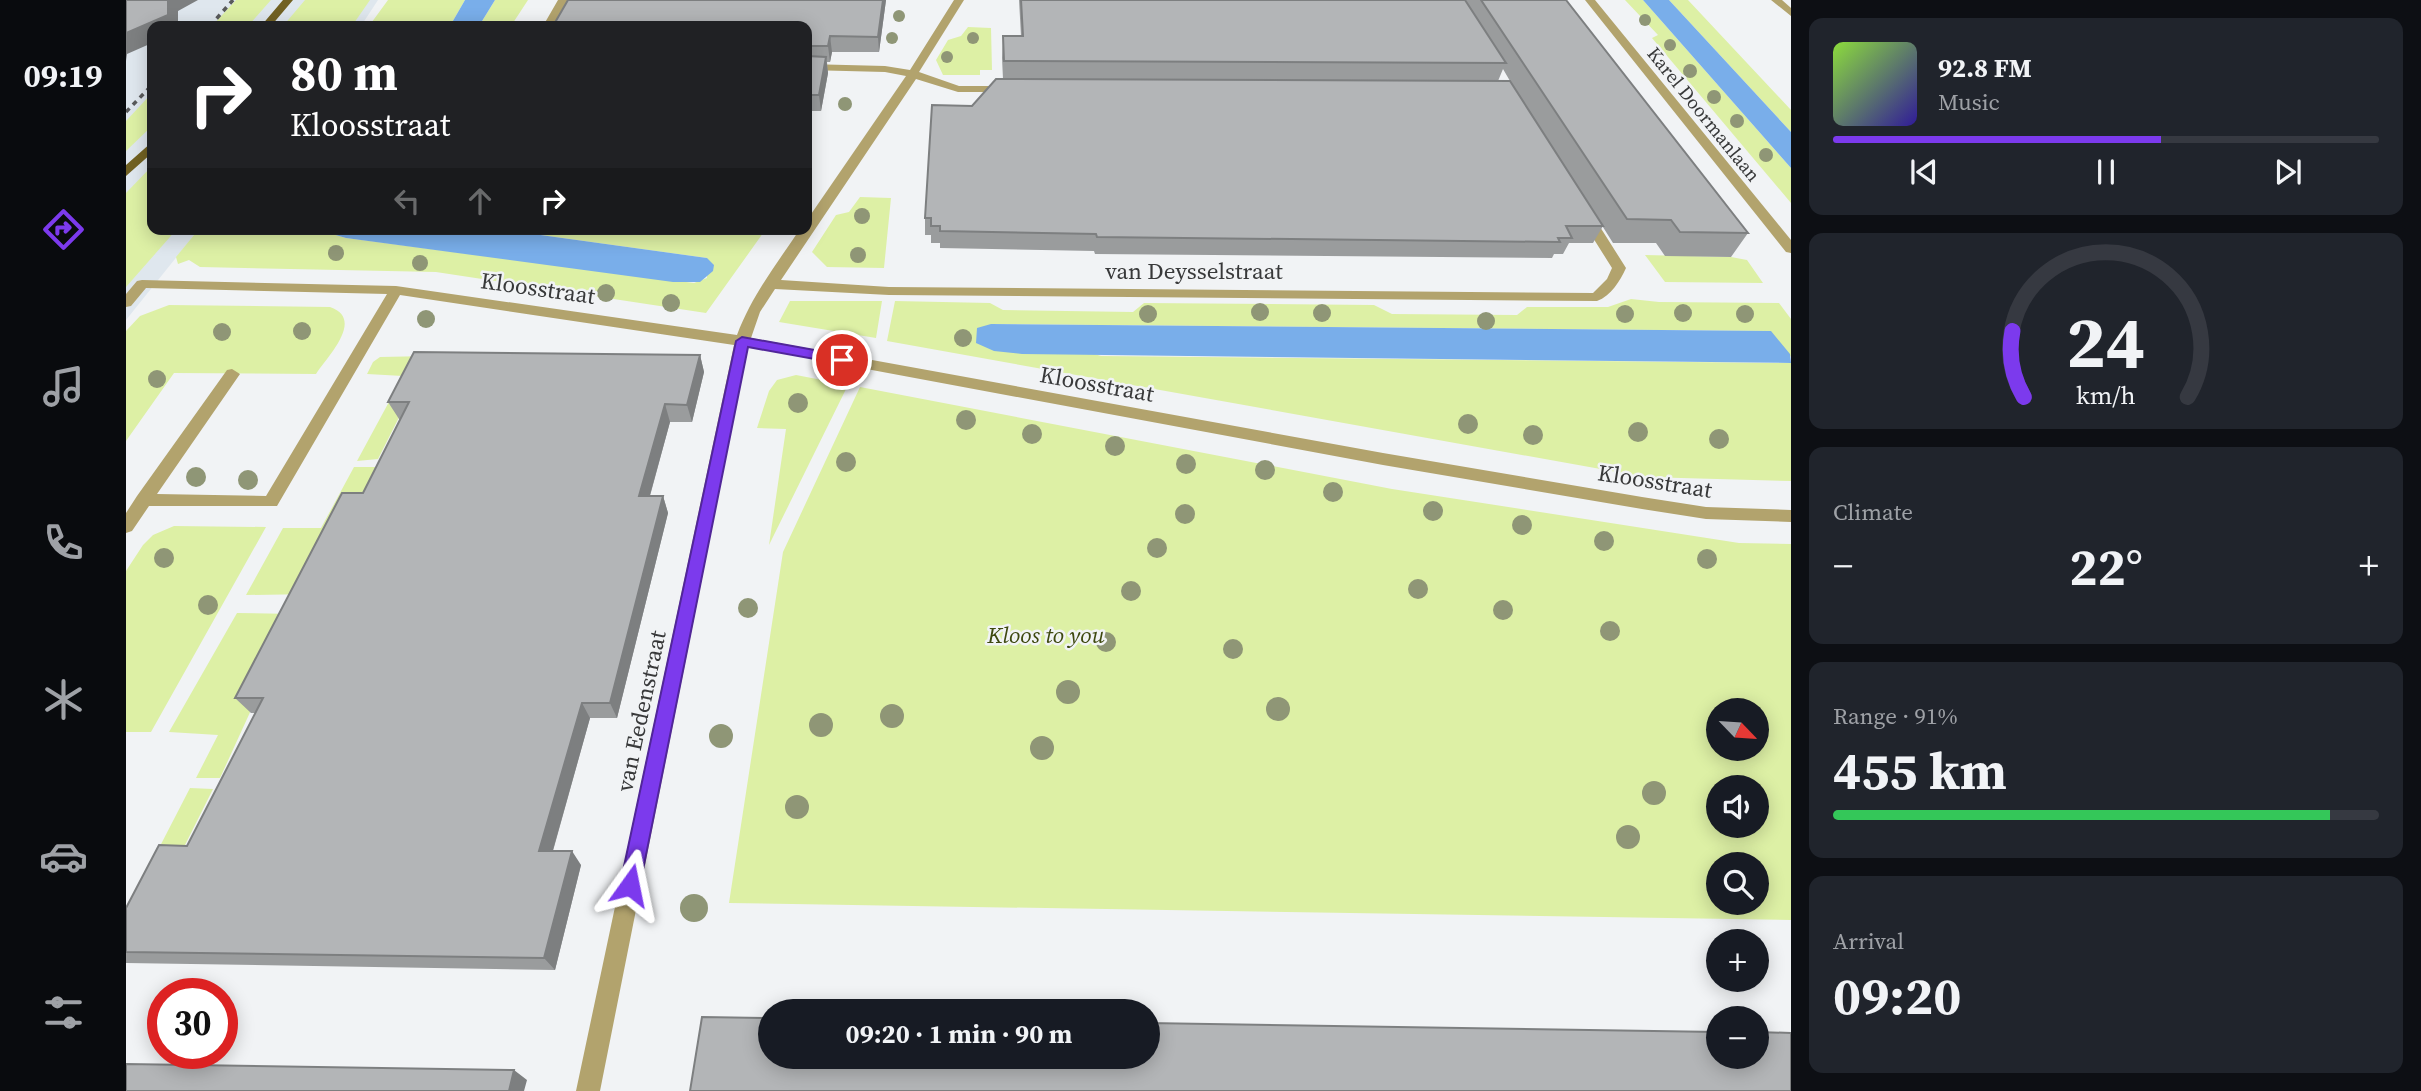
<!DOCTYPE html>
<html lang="en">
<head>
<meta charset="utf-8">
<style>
  :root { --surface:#171b24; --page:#20242c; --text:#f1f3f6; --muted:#9ea1a6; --line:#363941; --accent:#7c3aed }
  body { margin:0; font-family:"Source Serif 4",serif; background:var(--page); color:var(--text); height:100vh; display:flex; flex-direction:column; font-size:26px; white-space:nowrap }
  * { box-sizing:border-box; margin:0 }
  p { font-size:23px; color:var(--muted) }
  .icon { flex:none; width:38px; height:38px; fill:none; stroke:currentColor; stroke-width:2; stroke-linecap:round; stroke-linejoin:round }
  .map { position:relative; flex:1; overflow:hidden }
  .panel { display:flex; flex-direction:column; gap:18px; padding:18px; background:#0d0f14; width:630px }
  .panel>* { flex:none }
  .hud { position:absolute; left:21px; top:21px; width:665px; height:214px; border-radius:14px; box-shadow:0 4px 18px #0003; background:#202124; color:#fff; overflow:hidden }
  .needle { width:46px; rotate:115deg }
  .buttons { position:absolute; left:1580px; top:698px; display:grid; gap:14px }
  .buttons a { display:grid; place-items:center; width:63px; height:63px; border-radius:50%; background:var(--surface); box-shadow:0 4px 18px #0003; font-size:35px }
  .speed { position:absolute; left:21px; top:978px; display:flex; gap:14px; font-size:35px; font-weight:700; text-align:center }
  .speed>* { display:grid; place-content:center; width:91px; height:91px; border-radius:50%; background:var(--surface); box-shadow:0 4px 18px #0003; line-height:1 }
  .speed .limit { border:10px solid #d22; background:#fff; color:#111 }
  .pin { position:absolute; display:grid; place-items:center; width:60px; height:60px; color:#fff; margin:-30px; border:4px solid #fff; border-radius:50%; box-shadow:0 2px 7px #0007 }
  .me { position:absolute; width:77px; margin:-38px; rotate:12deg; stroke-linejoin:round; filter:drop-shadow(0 0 5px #0008) }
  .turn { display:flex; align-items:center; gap:24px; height:147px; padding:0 28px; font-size:32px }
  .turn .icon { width:91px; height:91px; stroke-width:2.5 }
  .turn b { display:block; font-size:49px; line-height:60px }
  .lanes { display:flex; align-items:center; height:66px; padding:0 28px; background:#0003; justify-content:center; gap:35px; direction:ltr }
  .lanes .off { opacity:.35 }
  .big { font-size:52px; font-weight:700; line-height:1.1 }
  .panel .card { flex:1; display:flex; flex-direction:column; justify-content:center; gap:10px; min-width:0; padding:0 24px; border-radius:14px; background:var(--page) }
  .panel .dial { align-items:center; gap:0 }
  .dial svg { height:182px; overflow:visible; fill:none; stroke:var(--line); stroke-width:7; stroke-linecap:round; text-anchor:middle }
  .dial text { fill:var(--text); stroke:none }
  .song { display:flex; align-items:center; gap:21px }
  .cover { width:84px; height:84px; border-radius:10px; background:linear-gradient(135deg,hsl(90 70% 55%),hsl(250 70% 35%)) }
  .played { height:7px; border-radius:4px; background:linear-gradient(90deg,var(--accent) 60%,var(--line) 60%) }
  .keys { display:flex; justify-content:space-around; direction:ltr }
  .heat { display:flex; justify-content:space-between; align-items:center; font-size:38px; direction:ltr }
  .charge { height:10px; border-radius:5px; background:linear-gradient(90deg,#34c759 91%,var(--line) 0) }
  .trip { position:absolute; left:632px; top:999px; width:402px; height:70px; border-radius:35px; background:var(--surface); box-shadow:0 4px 18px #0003; font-weight:700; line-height:70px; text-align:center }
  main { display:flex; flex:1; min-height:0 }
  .dock { display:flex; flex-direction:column; width:126px; justify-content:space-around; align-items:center; background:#090b0e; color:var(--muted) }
  .dock .icon { width:49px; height:49px }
  .dock .selected { color:var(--accent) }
  .dock b { font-size:32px; color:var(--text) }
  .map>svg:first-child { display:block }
  .built { fill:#dfe7ee }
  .green { fill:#ddf0a5; fill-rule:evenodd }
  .water { fill:#79aeea }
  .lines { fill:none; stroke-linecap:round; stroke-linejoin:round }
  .minor { fill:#b2a36d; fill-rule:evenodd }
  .major { fill:#716122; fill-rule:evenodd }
  .rail { stroke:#595a5b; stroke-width:3.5; stroke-dasharray:5 5; stroke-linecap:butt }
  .tree { fill:#8f9676 }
  .wall { fill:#9a9c9d; fill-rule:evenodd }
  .shaded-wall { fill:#7d7f80 }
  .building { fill:#b3b5b7; stroke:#7d7f80; stroke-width:2 }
  .route { fill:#7c3aed; stroke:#51269a; stroke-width:2 }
  .labels { text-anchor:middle; stroke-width:5; stroke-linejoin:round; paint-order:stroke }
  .far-street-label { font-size:19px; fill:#38393a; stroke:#f1f3f5 }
  .street-label { font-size:23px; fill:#38393a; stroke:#f1f3f5 }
  .park-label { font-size:23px; font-style:italic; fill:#3e490f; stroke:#f1f3f5 }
</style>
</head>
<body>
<main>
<nav class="dock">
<b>09:19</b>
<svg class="icon selected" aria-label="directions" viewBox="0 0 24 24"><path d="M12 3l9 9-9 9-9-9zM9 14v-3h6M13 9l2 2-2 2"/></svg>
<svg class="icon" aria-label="music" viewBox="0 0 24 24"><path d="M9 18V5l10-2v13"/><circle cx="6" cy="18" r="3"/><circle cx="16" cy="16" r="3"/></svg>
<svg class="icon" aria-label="phone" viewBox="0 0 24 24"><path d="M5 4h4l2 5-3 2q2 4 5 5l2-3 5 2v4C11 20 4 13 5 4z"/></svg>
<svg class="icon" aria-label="climate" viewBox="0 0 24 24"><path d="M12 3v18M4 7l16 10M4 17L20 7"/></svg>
<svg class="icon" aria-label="car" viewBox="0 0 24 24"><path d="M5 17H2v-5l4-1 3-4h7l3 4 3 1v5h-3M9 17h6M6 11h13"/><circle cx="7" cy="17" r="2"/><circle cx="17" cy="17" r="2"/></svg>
<svg class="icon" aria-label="filters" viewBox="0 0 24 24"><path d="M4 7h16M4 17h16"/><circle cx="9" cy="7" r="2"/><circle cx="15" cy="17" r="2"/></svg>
</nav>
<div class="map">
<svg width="1665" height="1091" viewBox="0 0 1665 1091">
  <rect width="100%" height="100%" fill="#f1f3f5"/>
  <path class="built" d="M0 0H252L235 26H26V229H73L0 320Z"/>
  <path class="green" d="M110 0H145L122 26H86Z
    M179 0H244L226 26H157Z
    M262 0H339L324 26H243Z
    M369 0H402L385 26H353Z
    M1499 0H1517L1665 168V203L1526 38 1532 35Z
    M1543 0H1562L1665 110V132Z
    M842 27 865 28 866 70H854V75H817L810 60 822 40 835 36Z
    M26 93V126L0 151V121Z
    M26 166V229H51L0 287V193Z
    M734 197 765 198 758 268 701 267 686 252 710 215 723 212Z
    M73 229H189L220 238 568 283 581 278V258L371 229H640L580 313 310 272 74 267 63 260 52 264 50 257Z
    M1519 255 1605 257 1621 260 1637 283 1539 282Z
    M1505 299 1533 302 1653 303 1665 319V357L1644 331 865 324 975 356 1665 363V481L1519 477 761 341 769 301 864 303 877 310 1007 312 1018 303 1248 305 1266 314 1391 315 1401 307H1482Z
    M664 301H756L750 338 653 322Z
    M43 305 204 307C239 319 202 356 190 374L48 373 0 441V331L14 316Z
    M304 356 252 459 231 461 277 376 241 374 247 362 254 357Z
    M670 375 722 385 643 545 660 429 631 428 643 391 651 380Z
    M734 387 1266 489 1613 543 1665 544V920L603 903 657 552ZM1592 710H1631V749H1592ZM1592 788H1631V826H1592ZM1592 864H1631V903H1592Z
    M228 467H251L227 510 187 594 120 595 157 528H195Z
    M48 526 140 527 25 732H0V571L17 545 27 535Z
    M111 613 169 614 94 778H70L92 735 43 732Z
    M64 788 87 789 52 859 0 912Z"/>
  <path class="water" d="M339 0H369L353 26H324Z
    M1517 0H1543L1665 132V168Z
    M189 229H371L581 258 588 265 587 271 574 282H547L220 238Z
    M865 324 1645 331 1664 354 1665 363 896 354 868 351 850 343 851 328Z"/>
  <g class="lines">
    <path class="minor" d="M432 0H442L427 26H417Z
      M828 0H838L793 72 833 86H884L890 89 884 92H832L790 79 655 280 763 287 1467 293 1481 279 1486 268 1452 214 1459 210 1464 211 1500 268C1494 281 1485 296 1471 301L763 295 649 289 634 312 625 338 1257 453 1516 497 1580 507 1665 510V522L1580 519 1516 509 1257 465 622 347 474 1091H450L608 345 274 295 151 506H23L6 531 0 533V513L11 496 101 370 106 369 114 374 31 494 140 496 261 294 20 288 5 306 0 307V294L11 281 16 280 270 286 611 335C626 295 650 265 674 229H681V220L780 76 759 72 681 70V64L759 66 784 70Z
      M1459 0H1469L1665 240V253L1660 252Z
      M1645 0H1656L1665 8V16Z"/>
    <path class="major" d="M157 0H167L145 26H135Z
      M26 142V153L0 176V165Z"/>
    <path class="rail" d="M84 26 107 0
      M0 112 26 85"/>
  </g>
  <g class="tree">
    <circle cx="773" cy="16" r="6"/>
    <circle cx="1519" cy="20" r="6"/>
    <circle cx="766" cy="38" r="6"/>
    <circle cx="847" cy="38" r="6"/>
    <circle cx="1544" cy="45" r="6"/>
    <circle cx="821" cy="57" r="6"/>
    <circle cx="1564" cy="71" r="7"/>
    <circle cx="1588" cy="97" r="7"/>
    <circle cx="719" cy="104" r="7"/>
    <circle cx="1611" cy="121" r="7"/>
    <circle cx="1640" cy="155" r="7"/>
    <circle cx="736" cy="216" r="8"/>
    <circle cx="210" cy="253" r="8"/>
    <circle cx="732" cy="255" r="8"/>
    <circle cx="294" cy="263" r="8"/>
    <circle cx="480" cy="293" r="9"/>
    <circle cx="545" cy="303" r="9"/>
    <circle cx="1134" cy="312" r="9"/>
    <circle cx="1196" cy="313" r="9"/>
    <circle cx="1557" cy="313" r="9"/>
    <circle cx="1022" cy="314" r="9"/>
    <circle cx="1499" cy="314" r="9"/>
    <circle cx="1619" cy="314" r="9"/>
    <circle cx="300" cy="319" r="9"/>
    <circle cx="1360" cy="321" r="9"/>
    <circle cx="176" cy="331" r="9"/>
    <circle cx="96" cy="332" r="9"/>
    <circle cx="837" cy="338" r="9"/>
    <circle cx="31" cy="379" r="9"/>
    <circle cx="672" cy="403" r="10"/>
    <circle cx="840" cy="420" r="10"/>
    <circle cx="1342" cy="424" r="10"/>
    <circle cx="1512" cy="432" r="10"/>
    <circle cx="906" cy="434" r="10"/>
    <circle cx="1407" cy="435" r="10"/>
    <circle cx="1593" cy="439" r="10"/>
    <circle cx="989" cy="446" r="10"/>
    <circle cx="720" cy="462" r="10"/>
    <circle cx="1060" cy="464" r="10"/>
    <circle cx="1139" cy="470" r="10"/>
    <circle cx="70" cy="477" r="10"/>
    <circle cx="122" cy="480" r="10"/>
    <circle cx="1207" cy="492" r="10"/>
    <circle cx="1307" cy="511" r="10"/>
    <circle cx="1059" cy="514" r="10"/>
    <circle cx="1396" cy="525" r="10"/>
    <circle cx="1478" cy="541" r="10"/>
    <circle cx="1031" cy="548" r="10"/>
    <circle cx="38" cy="558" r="10"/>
    <circle cx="1581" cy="559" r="10"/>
    <circle cx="1292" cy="589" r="10"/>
    <circle cx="1005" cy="591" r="10"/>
    <circle cx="82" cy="605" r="10"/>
    <circle cx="622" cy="608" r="10"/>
    <circle cx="1377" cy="610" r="10"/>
    <circle cx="1484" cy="631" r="10"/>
    <circle cx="980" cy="642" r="10"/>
    <circle cx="1107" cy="649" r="10"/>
    <circle cx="942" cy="692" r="12"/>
    <circle cx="1152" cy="709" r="12"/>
    <circle cx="766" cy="716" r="12"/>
    <circle cx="695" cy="725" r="12"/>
    <circle cx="595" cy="736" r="12"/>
    <circle cx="916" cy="748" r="12"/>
    <circle cx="1528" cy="793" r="12"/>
    <circle cx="671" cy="807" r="12"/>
    <circle cx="1502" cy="837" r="12"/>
    <circle cx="568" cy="908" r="14"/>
  </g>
  <path class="wall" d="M442 0H760L753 52H706L704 62H701L702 73 695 111H681V26Z
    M893 0H1440L1622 233 1605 257 1539 256 1530 243H1487L1448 181 1477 226 1467 243H1443L1437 254H1428L1426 258 969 254 968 251 814 248V243H805V235H799V218L846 106 877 79 876 58 877 36H895ZM1377 69 1384 81H1372Z
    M574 355 578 372 566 422H544L524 496H537L542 513 491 718H464L427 851 455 865 429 970 0 963V908L61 846 130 713H125L109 698 237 493 274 419H273L262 402Z"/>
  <path class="shaded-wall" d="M42 0H72L52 11V26H26V43L1 54 0 61V33Z
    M757 0H760L753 52 752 37Z
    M704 36 706 52 704 62 702 46Z
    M700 57 702 73 695 111 693 95Z
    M574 355 578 372 566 422 561 405Z
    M539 404 544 422 519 513 513 496Z
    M537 496 542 513 491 718 484 703Z
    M456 703 464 718 423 864 413 851Z
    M446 851 455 865 429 970 418 958Z
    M388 1070 401 1080 398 1091H383Z"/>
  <path class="building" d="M0 0H42V15L0 33Z
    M442 0H757L752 37 704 36 702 46H681V26H427Z
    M895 0H1339L1380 63 878 61 877 36H897Z
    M1355 0H1440L1622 233 1554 232 1545 220 1501 219Z
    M681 56 700 57 693 95H681Z
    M870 79 1384 81 1477 226H1440L1446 238H1432L1434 242 971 237 970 234 814 231V226H805V218H799L806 105 846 106Z
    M288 352 574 355 561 405 539 404 513 496H537L484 703H456L413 851H446L418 958 0 952V908L33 845 61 846 137 698H109L216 493H237L283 402H262Z
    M576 1017 644 1018V1057H1022V1023L1592 1032V1057H1631V1032L1665 1033V1091H564Z
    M0 1064 388 1070 383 1091H0Z"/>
  <path class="route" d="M616 337 716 355 722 360 716 364 622 347 514 885 511 892 504 895 497 892 494 885 610 341Z"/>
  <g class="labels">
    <g class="far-street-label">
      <text transform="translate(1578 114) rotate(51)" y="7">Karel Doormanlaan</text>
    </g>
    <g class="street-label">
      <text x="1068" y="279">van Deysselstraat</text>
      <text transform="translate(412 288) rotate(8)" y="8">Kloosstraat</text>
      <text transform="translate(971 384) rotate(10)" y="8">Kloosstraat</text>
      <text transform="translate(1529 481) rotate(9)" y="8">Kloosstraat</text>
      <text transform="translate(515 711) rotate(-78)" y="8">van Eedenstraat</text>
    </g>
    <g class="park-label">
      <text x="920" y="643">Kloos to you</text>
    </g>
  </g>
</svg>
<div class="buttons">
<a><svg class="needle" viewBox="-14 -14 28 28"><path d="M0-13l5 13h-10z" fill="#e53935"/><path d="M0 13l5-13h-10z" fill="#9ea1a6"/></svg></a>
<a><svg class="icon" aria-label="sound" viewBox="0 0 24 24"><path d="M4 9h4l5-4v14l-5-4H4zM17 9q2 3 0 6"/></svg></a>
<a><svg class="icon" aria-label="search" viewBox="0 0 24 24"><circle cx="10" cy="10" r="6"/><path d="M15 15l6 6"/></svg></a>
<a>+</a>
<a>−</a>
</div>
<div class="speed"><div class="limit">30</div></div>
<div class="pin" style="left:716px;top:360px;background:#d93025"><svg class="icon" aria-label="arrive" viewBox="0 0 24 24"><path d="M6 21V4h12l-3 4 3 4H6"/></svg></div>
<svg class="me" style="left:504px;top:885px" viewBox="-20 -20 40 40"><path d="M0-17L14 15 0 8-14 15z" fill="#7c3aed" stroke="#fff" stroke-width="4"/></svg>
<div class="trip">09:20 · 1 min · 90 m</div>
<div class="hud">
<div class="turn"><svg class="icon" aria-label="right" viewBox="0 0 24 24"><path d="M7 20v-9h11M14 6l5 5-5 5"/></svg><div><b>80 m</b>Kloosstraat</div></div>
<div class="lanes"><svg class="icon off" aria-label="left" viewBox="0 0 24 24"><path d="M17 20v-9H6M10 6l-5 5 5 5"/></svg><svg class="icon off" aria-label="ahead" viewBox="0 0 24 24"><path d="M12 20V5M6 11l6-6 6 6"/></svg><svg class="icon" aria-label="right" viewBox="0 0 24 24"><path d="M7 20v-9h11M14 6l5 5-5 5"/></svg></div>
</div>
</div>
<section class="panel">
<div class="card">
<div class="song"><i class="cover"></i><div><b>92.8 FM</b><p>Music</p></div></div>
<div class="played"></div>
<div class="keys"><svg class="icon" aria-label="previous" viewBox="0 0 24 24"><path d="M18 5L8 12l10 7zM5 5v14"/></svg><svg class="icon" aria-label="pause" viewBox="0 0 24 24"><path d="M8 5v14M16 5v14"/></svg><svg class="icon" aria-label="next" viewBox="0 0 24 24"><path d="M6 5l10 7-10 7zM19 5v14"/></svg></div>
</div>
<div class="card dial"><svg viewBox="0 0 100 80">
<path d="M14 69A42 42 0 1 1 86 69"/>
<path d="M14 69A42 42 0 0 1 9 40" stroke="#7c3aed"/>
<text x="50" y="56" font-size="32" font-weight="700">24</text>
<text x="50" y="72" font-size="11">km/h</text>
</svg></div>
<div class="card"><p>Climate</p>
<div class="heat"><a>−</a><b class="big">22°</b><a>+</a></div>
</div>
<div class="card"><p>Range · 91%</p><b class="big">455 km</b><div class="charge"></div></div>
<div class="card"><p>Arrival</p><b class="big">09:20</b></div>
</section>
</main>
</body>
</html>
